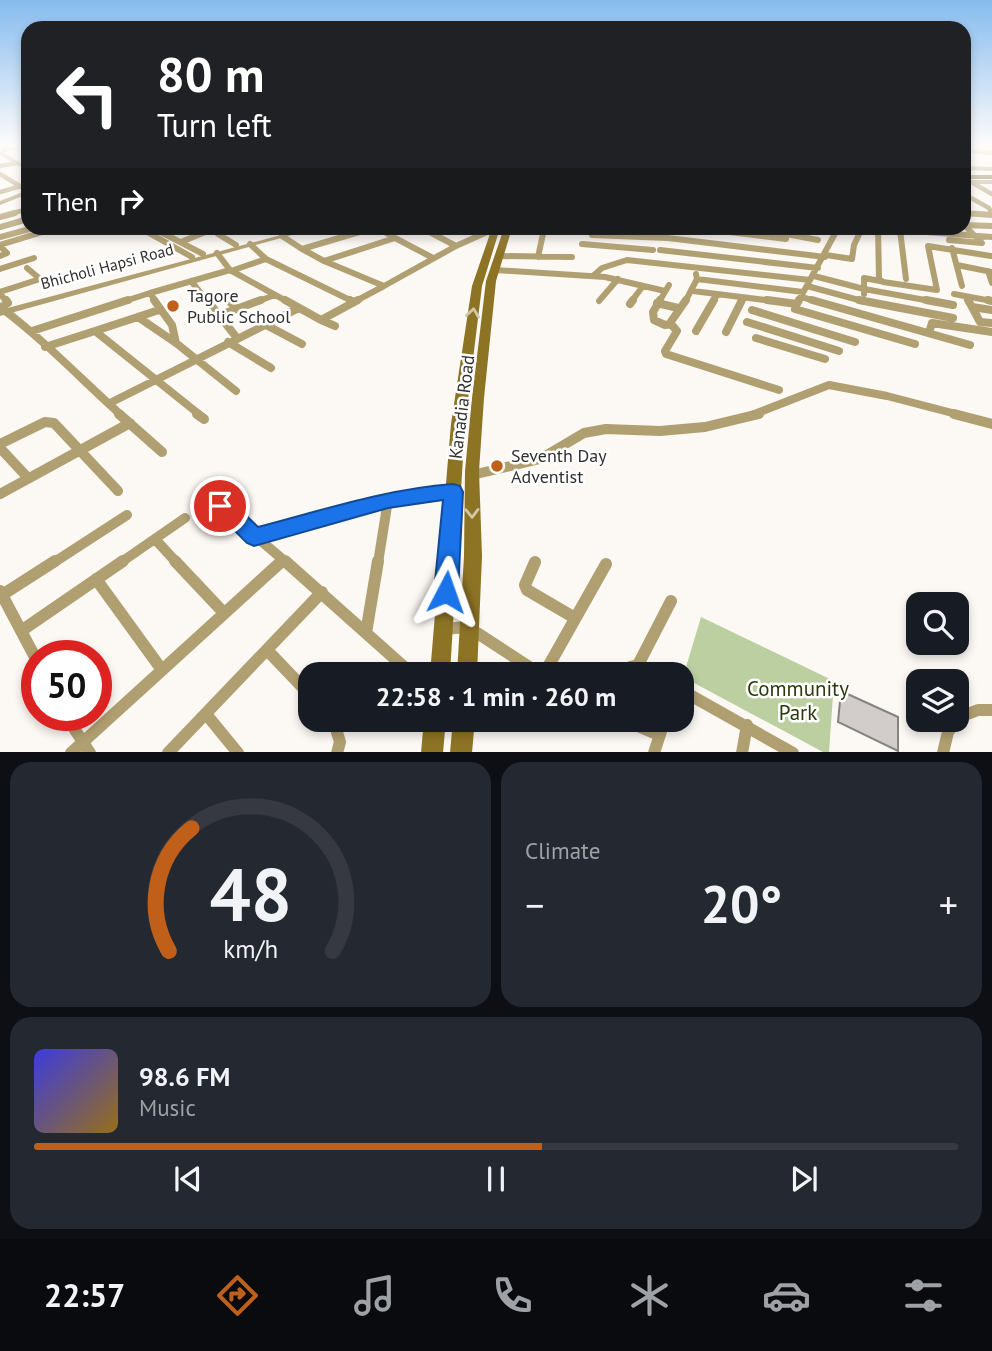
<!DOCTYPE html>
<html lang="en">
<head>
<meta charset="utf-8">
<style>
  :root { --surface:#171b24; --page:#242831; --text:#f1f3f6; --muted:#9ea1a6; --line:#363941; --accent:#bf5f19 }
  body { margin:0; font-family:"PT Sans",sans-serif; background:var(--page); color:var(--text); height:100vh; display:flex; flex-direction:column; font-size:26px; white-space:nowrap }
  * { box-sizing:border-box; margin:0 }
  p { font-size:23px; color:var(--muted) }
  .icon { flex:none; width:38px; height:38px; fill:none; stroke:currentColor; stroke-width:2; stroke-linecap:round; stroke-linejoin:round }
  .map { position:relative; height:752px; overflow:hidden }
  .panel { display:flex; flex-direction:column; gap:10px; padding:10px; background:#0d0f14; flex:1 }
  .panel>* { flex:none }
  .banner { position:absolute; left:21px; top:21px; width:950px; height:214px; border-radius:21px; box-shadow:0 4px 10px #0003; background:#202124; color:#fff; overflow:hidden }
  .tools { position:absolute; left:906px; top:592px; display:grid; gap:14px }
  .tools a { display:grid; place-items:center; width:63px; height:63px; border-radius:14px; background:var(--surface); box-shadow:0 4px 10px #0003; font-size:35px }
  .speed { position:absolute; left:21px; top:640px; display:flex; gap:14px; font-size:35px; font-weight:700; text-align:center }
  .speed>* { display:grid; place-content:center; width:91px; height:91px; border-radius:50%; background:var(--surface); box-shadow:0 4px 10px #0003; line-height:1 }
  .speed .limit { border:10px solid #d22; background:#fff; color:#111 }
  .pin { position:absolute; display:grid; place-items:center; width:60px; height:60px; color:#fff; margin:-30px; border:4px solid #fff; border-radius:50%; box-shadow:0 2px 7px #0007 }
  .me { position:absolute; width:77px; margin:-38px; rotate:4deg; stroke-linejoin:round; filter:drop-shadow(0 0 5px #0008) }
  .turn { display:flex; align-items:center; gap:24px; height:147px; padding:0 21px; font-size:32px }
  .turn .icon { width:91px; height:91px; stroke-width:2.5 }
  .turn b { display:block; font-size:49px; line-height:60px }
  .then { display:flex; align-items:center; height:66px; padding:0 21px; background:#0003; gap:14px; font-size:26px }
  .big { font-size:52px; font-weight:600; line-height:1.1 }
  .panel .widget { flex:1; display:flex; flex-direction:column; justify-content:center; gap:10px; min-width:0; padding:0 24px; border-radius:21px; background:var(--page) }
  .panel .dial { align-items:center; gap:0 }
  .dial svg { height:182px; overflow:visible; fill:none; stroke:var(--line); stroke-width:7; stroke-linecap:round; text-anchor:middle }
  .dial text { fill:var(--text); stroke:none }
  .song { display:flex; align-items:center; gap:21px }
  .cover { width:84px; height:84px; border-radius:10px; background:linear-gradient(135deg,hsl(240 70% 55%),hsl(40 70% 35%)) }
  .played { height:7px; border-radius:4px; background:linear-gradient(90deg,var(--accent) 55%,var(--line) 55%) }
  .keys { display:flex; justify-content:space-around; direction:ltr }
  .heat { display:flex; justify-content:space-between; align-items:center; font-size:38px; direction:ltr }
  .panel .tiles { flex:1; display:grid; gap:10px; grid-template-columns:1fr 1fr }
  .widget:last-child { grid-column:span 2 }
  .trip { position:absolute; left:298px; top:662px; width:396px; height:70px; border-radius:21px; background:var(--surface); box-shadow:0 4px 10px #0003; font-weight:600; line-height:70px; text-align:center }
  .tabs { display:flex; height:112px; justify-content:space-around; align-items:center; background:#090b0e; color:var(--muted) }
  .tabs .icon { width:49px; height:49px }
  .tabs .on { color:var(--accent) }
  .tabs b { font-size:32px; color:var(--text) }
  .map>svg:first-child { display:block }
  .green { fill:#bccfa1 }
  .building { fill:#d2cdca; stroke:#878380; stroke-width:2 }
  .lines { fill:none; stroke-linecap:round; stroke-linejoin:round }
  .minor-far4 { stroke:#b09f70; stroke-width:4.5 }
  .minor-far3 { stroke:#b09f70; stroke-width:6 }
  .minor-far2 { stroke:#b09f70; stroke-width:8 }
  .minor-far1 { stroke:#b09f70; stroke-width:10 }
  .minor { stroke:#b09f70; stroke-width:12 }
  .tertiary { fill:#b09f70; fill-rule:evenodd }
  .secondary { fill:#8d7324; fill-rule:evenodd }
  .primary { fill:#695621; fill-rule:evenodd }
  .oneway { stroke:#d1c7a7 }
  .route { fill:#1a73e8; stroke:#114b97; stroke-width:2 }
  .poi-dot { fill:#bf5f19; stroke:#fff; stroke-width:2.5 }
  .labels { text-anchor:middle; stroke-width:5; stroke-linejoin:round; paint-order:stroke }
  .far-street-label { font-size:16px; fill:#32302f; stroke:#fff }
  .poi-label { font-size:18px; fill:#32302f; stroke:#fff; text-anchor:start }
  .street-label { font-size:18px; fill:#32302f; stroke:#fff }
  .near-park-label { font-size:21px; fill:#2b3a0c; stroke:#fff }
</style>
</head>
<body>
<div class="map">
<svg width="992" height="753" viewBox="0 0 992 753">
  <rect width="100%" height="100%" fill="#fcf8f4"/>
  <path class="green" d="M701 617 834 681 829 752H823L683 677Z"/>
  <path class="building" d="M841 691 898 717V751L838 722Z"/>
  <g class="lines">
    <path class="minor-far4" d="M4 150 19 146
      M964 150 992 153
      M0 166 17 163
      M0 174 28 191
      M971 182 992 194
      M0 192 21 186
      M964 194 989 208 992 214
      M964 213 984 214
      M9 214 28 209"/>
    <path class="minor-far3" d="M964 213 992 215
      M0 217 15 213
      M964 225 992 226
      M0 227 28 219
      M140 228 192 257
      M153 228 203 254
      M422 228 456 246 496 228
      M633 228 682 232
      M755 228 818 240
      M874 228 992 237
      M878 228 879 279 883 282 937 290 928 246 991 256
      M713 230 786 239
      M900 230 906 279
      M164 234 179 228
      M592 235 668 238 825 257
      M282 236 302 249 373 228
      M0 237 33 228
      M395 238 433 258
      M949 240 982 243 964 225
      M181 242 215 228
      M250 244 266 259 354 302
      M582 244 653 250
      M0 245 49 230
      M236 245 218 234 241 228
      M0 246 7 253 0 256
      M952 248 962 286
      M302 249 324 261
      M660 250 818 268
      M217 253 230 270 288 302
      M826 255 852 259 854 245 862 228
      M499 256 572 257
      M538 257 543 234
      M957 265 992 272
      M0 269 34 258
      M495 270 605 277 665 291
      M231 271 266 259
      M988 271 992 283
      M696 274 697 279 803 292
      M593 276 602 268 627 260 810 280
      M814 276 864 289 936 302
      M191 281 208 302
      M384 286 456 246
      M807 286 866 302
      M693 291 781 302
      M0 292 40 279 27 268
      M0 294 7 302
      M864 294V278L880 281
      M954 294 992 301
      M224 296 230 302
      M801 297 819 302
      M966 297 969 302
      M599 301 618 279
      M122 302 150 293
      M156 302 150 293 230 270
      M256 302 275 295
      M354 302 384 286 324 261 395 238 377 228
      M631 302 643 286
      M659 302 669 285
      M685 302 697 279
      M713 302 717 295
      M741 302 743 298
      M798 302 838 228"/>
    <path class="minor-far2" d="M154 300 172 325 176 343
      M207 300 237 338
      M228 300 237 309
      M285 300 321 320 358 300
      M350 300 354 302
      M660 300 653 312 654 320 665 325 671 324
      M686 300 670 323 677 331 665 351 666 354 779 390
      M767 300 797 304 799 300
      M812 300 970 345
      M859 300 953 318
      M926 300 953 305
      M968 300 972 307 992 310
      M988 300 992 301
      M657 303 678 308
      M630 304 633 300
      M0 307C43 339 81 379 121 415
      M2 307 8 303 6 300
      M972 307 980 322 992 323
      M795 309 915 344
      M752 310 855 342
      M220 315 261 300
      M138 317 176 343 236 391
      M321 320 335 326
      M747 322 839 351
      M266 325 302 344
      M32 331 128 300
      M95 331 159 310
      M696 331 714 300
      M726 332 742 300
      M929 333 932 323 992 332
      M756 338 825 359
      M228 342 271 368
      M45 347 95 331 200 415
      M110 403 299 308
      M752 415 829 385 887 396 960 415"/>
    <path class="minor-far1" d="M119 414 162 452
      M197 414 204 419
      M954 414 992 424
      M0 444 45 422 54 423 118 491
      M0 448 28 478
      M472 475 540 459 584 433 606 429 660 431 705 427 759 414
      M0 494 130 423
      M220 506 287 563
      M254 537 378 504 453 492
      M155 539 177 563
      M53 563 127 515
      M120 563 185 518
      M378 563 388 500"/>
    <path class="minor" d="M175 561 224 613
      M285 561 412 674
      M535 562 525 585 527 590 575 618
      M96 579 162 670
      M0 591 37 661
      M2 595 55 561
      M443 629 468 627 540 674
      M21 631 123 561
      M366 633 378 561
      M267 650 310 695
      M638 665 671 601
      M544 674 606 564
      M627 674 630 667 638 665 653 674
      M681 690 793 753
      M206 714 238 753
      M66 716 90 753
      M957 718 978 710H992
      M333 719 340 742 337 753
      M621 719 659 735
      M71 753 282 561
      M168 753 322 592
      M654 753 665 719
      M742 753 747 725
      M943 753 948 732 957 719"/>
    <path class="tertiary" d="M989 146H992V149L990 148Z
      M0 151 28 167V171L0 155Z
      M964 166 992 167V171L964 170Z
      M964 180H992V184H964Z
      M28 190V194L0 205V201Z
      M307 228H317L0 316V310Z"/>
    <path class="secondary" d="M492 228H500L482 286 465 424 450 674H430L451 424 472 286Z
      M504 228H512L496 281 484 398 479 471 482 556 477 674H457L464 556 465 471 472 398 486 281Z
      M424 719H446L443 753H421Z
      M453 719H475L472 753H450Z"/>
    <path class="primary" d="M964 175H992V179H964Z"/>
  </g>
  <defs><path id="oneway-chevron" d="M-2-3.5L2.5 0L-2 3.5" fill="none" stroke-width="1.6" stroke-linecap="round" stroke-linejoin="round" transform="scale(1.75)"/></defs>
  <g class="oneway">
    <use href="#oneway-chevron" transform="translate(473 313) rotate(-82)"/>
    <use href="#oneway-chevron" transform="translate(472 513) rotate(89)"/>
  </g>
  <linearGradient id="sky" x2="0" y2="1"><stop stop-color="#86bbee"/><stop offset="0.58" stop-color="#fefcfa"/><stop offset="1" stop-color="#fefcfa" stop-opacity="0"/></linearGradient>
  <rect width="992" height="251" fill="url(#sky)"/>
  <path class="route" d="M453 484 460 486 463 492 458 592 454 599 446 602 438 599 434 592 443 500 388 508 254 546 247 543 210 506 213 500C229 495 246 516 258 527 323 510 386 489 453 484Z"/>
  <g class="poi-dot">
    <circle cx="173" cy="306" r="7"/>
    <circle cx="497" cy="466" r="7"/>
  </g>
  <g class="labels">
    <g class="far-street-label">
      <text transform="translate(107 266) rotate(-15)" y="6">Bhicholi Hapsi Road</text>
    </g>
    <g class="poi-label">
      <text x="187" y="302">Tagore<tspan x="187" dy="21">Public School</tspan></text>
      <text x="511" y="462">Seventh Day<tspan x="511" dy="21">Adventist</tspan></text>
    </g>
    <g class="street-label">
      <text transform="translate(462 407) rotate(-83)" y="6">Kanadia Road</text>
    </g>
    <g class="near-park-label">
      <text x="798" y="696">Community<tspan x="798" dy="24">Park</tspan></text>
    </g>
  </g>
</svg>
<div class="tools">
<a><svg class="icon" aria-label="search" viewBox="0 0 24 24"><circle cx="10" cy="10" r="6"/><path d="M15 15l6 6"/></svg></a>
<a><svg class="icon" aria-label="layers" viewBox="0 0 24 24"><path d="M12 4l9 5-9 5-9-5zM3 14l9 5 9-5"/></svg></a>
</div>
<div class="speed"><div class="limit">50</div></div>
<div class="pin" style="left:220px;top:506px;background:#d93025"><svg class="icon" aria-label="arrive" viewBox="0 0 24 24"><path d="M6 21V4h12l-3 4 3 4H6"/></svg></div>
<svg class="me" style="left:446px;top:592px" viewBox="-20 -20 40 40"><path d="M0-17L14 15 0 8-14 15z" fill="#1a73e8" stroke="#fff" stroke-width="4"/></svg>
<div class="trip">22:58 · 1 min · 260 m</div>
<div class="banner">
<div class="turn"><svg class="icon" aria-label="left" viewBox="0 0 24 24"><path d="M17 20v-9H6M10 6l-5 5 5 5"/></svg><div><b>80 m</b>Turn left</div></div>
<div class="then">Then<svg class="icon" aria-label="right" viewBox="0 0 24 24"><path d="M7 20v-9h11M14 6l5 5-5 5"/></svg></div>
</div>
</div>
<section class="panel">
<div class="tiles">
<div class="widget dial"><svg viewBox="0 0 100 80">
<path d="M14 69A42 42 0 1 1 86 69"/>
<path d="M14 69A42 42 0 0 1 24 15" stroke="#bf5f19"/>
<text x="50" y="56" font-size="32" font-weight="700">48</text>
<text x="50" y="72" font-size="11">km/h</text>
</svg></div>
<div class="widget"><p>Climate</p>
<div class="heat"><a>−</a><b class="big">20°</b><a>+</a></div>
</div>
<div class="widget">
<div class="song"><i class="cover"></i><div><b>98.6 FM</b><p>Music</p></div></div>
<div class="played"></div>
<div class="keys"><svg class="icon" aria-label="previous" viewBox="0 0 24 24"><path d="M18 5L8 12l10 7zM5 5v14"/></svg><svg class="icon" aria-label="pause" viewBox="0 0 24 24"><path d="M8 5v14M16 5v14"/></svg><svg class="icon" aria-label="next" viewBox="0 0 24 24"><path d="M6 5l10 7-10 7zM19 5v14"/></svg></div>
</div>
</div>
</section>
<nav class="tabs">
<b>22:57</b>
<svg class="icon on" aria-label="directions" viewBox="0 0 24 24"><path d="M12 3l9 9-9 9-9-9zM9 14v-3h6M13 9l2 2-2 2"/></svg>
<svg class="icon" aria-label="music" viewBox="0 0 24 24"><path d="M9 18V5l10-2v13"/><circle cx="6" cy="18" r="3"/><circle cx="16" cy="16" r="3"/></svg>
<svg class="icon" aria-label="phone" viewBox="0 0 24 24"><path d="M5 4h4l2 5-3 2q2 4 5 5l2-3 5 2v4C11 20 4 13 5 4z"/></svg>
<svg class="icon" aria-label="climate" viewBox="0 0 24 24"><path d="M12 3v18M4 7l16 10M4 17L20 7"/></svg>
<svg class="icon" aria-label="car" viewBox="0 0 24 24"><path d="M5 17H2v-5l4-1 3-4h7l3 4 3 1v5h-3M9 17h6M6 11h13"/><circle cx="7" cy="17" r="2"/><circle cx="17" cy="17" r="2"/></svg>
<svg class="icon" aria-label="filters" viewBox="0 0 24 24"><path d="M4 7h16M4 17h16"/><circle cx="9" cy="7" r="2"/><circle cx="15" cy="17" r="2"/></svg>
</nav>
</body>
</html>
